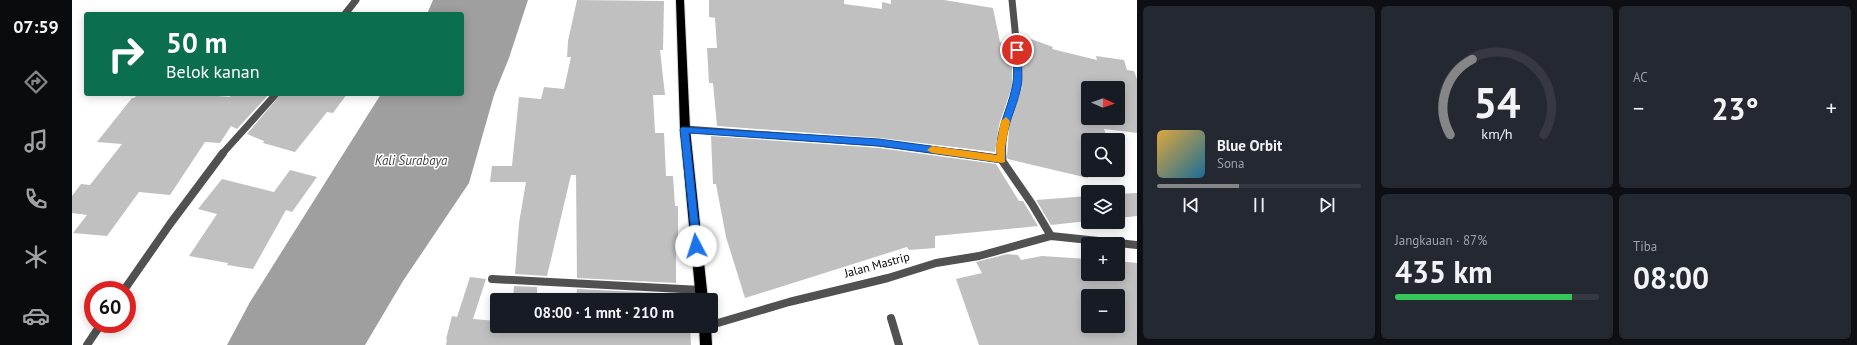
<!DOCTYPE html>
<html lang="id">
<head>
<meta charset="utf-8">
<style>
  :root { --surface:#171b24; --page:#242831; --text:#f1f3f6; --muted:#9ea1a6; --line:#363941; --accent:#858687 }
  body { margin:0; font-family:"PT Sans",sans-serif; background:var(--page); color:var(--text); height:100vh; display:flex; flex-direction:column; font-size:15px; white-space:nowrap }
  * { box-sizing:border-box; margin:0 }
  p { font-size:13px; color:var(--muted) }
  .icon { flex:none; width:22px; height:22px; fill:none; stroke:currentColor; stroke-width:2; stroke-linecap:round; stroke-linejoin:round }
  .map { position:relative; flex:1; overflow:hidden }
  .sheet { display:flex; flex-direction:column; gap:6px; padding:6px; background:#0d0f14; width:720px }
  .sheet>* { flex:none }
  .top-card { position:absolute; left:12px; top:12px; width:380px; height:84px; border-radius:4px; box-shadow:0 2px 10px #0003; background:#0b6e4f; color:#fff; overflow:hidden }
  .needle { width:26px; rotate:92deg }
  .tools { position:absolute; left:1009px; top:81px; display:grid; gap:8px }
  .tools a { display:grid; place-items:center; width:44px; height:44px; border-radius:4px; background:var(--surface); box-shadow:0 2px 10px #0003; font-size:20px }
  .speed { position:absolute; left:12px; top:281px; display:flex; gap:8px; font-size:20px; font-weight:700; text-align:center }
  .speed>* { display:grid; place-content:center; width:52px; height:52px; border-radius:50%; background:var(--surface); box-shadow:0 2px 10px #0003; line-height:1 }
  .speed .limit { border:6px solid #d22; background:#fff; color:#111 }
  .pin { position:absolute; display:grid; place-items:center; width:34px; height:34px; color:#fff; margin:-17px; border:2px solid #fff; border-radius:50%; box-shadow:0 1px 4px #0007 }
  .me { position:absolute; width:44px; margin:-22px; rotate:355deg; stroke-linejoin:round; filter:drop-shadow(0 0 3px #0008) }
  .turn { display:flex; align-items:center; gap:14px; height:84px; padding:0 16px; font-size:18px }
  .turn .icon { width:52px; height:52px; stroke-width:2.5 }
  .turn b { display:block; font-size:28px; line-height:34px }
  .big { font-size:30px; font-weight:600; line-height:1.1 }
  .sheet .tile { flex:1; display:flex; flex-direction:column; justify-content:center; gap:6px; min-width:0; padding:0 14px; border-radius:6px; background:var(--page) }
  .sheet .dial { align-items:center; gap:0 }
  .dial svg { height:104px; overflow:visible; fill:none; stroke:var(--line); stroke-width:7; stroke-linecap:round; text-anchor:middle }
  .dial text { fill:var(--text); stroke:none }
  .song { display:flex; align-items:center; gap:12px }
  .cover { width:48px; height:48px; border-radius:6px; background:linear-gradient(135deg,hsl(40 70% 55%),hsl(200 70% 35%)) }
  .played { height:4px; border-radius:2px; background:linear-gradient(90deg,var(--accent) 40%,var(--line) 40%) }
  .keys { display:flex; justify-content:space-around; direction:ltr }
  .heat { display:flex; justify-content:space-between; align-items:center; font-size:22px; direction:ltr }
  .charge { height:6px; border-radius:3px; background:linear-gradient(90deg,#34c759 87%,var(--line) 0) }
  .sheet .tiles { flex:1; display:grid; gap:6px; grid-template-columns:repeat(3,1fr) }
  .tile:first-child { grid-row:span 2 }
  .trip { position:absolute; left:418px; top:293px; width:228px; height:40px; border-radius:4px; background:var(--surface); box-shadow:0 2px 10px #0003; font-weight:600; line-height:40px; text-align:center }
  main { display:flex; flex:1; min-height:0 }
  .tabs { display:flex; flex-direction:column; width:72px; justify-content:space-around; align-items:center; background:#090b0e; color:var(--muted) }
  .tabs .icon { width:28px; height:28px }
  .tabs .selected { color:var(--accent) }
  .tabs b { font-size:18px; color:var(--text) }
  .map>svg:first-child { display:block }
  .water { fill:#9f9f9f }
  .building { fill:#c0c0c0; fill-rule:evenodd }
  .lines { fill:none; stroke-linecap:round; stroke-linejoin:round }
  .primary-casing { stroke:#dbdbdb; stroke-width:2 }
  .lane { stroke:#515151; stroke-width:8 }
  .street-far1 { stroke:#515151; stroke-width:7 }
  .street { stroke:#515151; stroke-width:8 }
  .primary { fill:#000; fill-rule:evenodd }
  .route { fill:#1a73e8; stroke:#114b97 }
  .slow { fill:#f59e0b }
  .labels { text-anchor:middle; stroke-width:3; stroke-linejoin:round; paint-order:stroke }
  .street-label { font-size:12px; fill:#000; stroke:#fff }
  .water-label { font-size:13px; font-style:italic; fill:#404040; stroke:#fff }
</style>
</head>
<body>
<main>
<nav class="tabs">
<b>07:59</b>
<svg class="icon selected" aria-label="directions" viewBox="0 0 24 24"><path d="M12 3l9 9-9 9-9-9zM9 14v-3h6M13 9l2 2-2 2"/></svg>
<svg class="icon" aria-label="music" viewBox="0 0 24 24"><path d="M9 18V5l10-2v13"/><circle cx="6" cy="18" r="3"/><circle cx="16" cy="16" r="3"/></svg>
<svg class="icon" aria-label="phone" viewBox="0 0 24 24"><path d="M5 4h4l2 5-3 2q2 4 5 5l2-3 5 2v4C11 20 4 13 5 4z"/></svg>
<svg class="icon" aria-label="climate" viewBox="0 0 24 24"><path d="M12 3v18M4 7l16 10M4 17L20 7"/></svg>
<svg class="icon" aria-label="car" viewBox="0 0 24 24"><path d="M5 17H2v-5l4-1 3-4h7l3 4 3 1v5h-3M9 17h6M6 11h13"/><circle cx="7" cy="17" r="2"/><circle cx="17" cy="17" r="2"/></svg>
</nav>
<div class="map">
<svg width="1065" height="345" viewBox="0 0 1065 345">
  <rect width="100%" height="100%" fill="#fff"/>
  <path class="water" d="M361 0H456L437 58 422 95 397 183 331 281 293 345H155L178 302 309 94H390V14H355Z"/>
  <path class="building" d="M505 0 592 1 591 50H588L593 95H581L583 133H592L594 176H601L603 206H606V251H604V283L505 278 504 175H499L475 276 443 274 447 223 454 182H418L420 166H440L447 97 469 99 472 87 492 89 499 57H495L496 41Z
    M637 0H772V4L810 9V2L819 4V0H872L921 8 928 42 939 44 940 50V86L927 125 923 152 808 138 645 126 641 83H637L635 48H645L643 18 637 17Z
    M959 39 981 47 980 49 1025 60 1024 56 1052 60 1055 70 1062 71 1065 79V133L1032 129 1036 140H1016V178L936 159 935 157 937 128 950 87V46L957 48ZM1016 88H1046V118H1016Z
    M66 94H122L157 97 163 94H197L165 129 159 126 148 143 133 142 98 195 67 192 35 236 1 233 15 215 0 213V196L9 184 18 185 50 144 25 142 60 98H62Z
    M209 94H275L261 113 255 112 223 152 191 143 192 141 175 134Z
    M639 136 807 148 924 164 947 201H951L966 226 863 236V248L837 250 835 247 673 298 654 237 644 184H641Z
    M218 170 245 177 220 212 214 210 181 269 155 265 156 263 117 256 145 214 126 209 150 179 202 192Z
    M1065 193V216L1046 218V194Z
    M1016 196V221L979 225 964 200Z
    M935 254 946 255 949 260 970 256 1016 259V274H1046V261L1065 263V345H907L884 279 910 273 904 262ZM1016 296H1046V326H1016Z
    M398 277 414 279 401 319 425 321V326H618L619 345H374L375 339H374L380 316 385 317Z
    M442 286 465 287V300H441Z
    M505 289 605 294V300H504Z"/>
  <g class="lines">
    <defs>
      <path id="primary" d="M604 0H612L618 129 636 300H624L608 129Z
        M627 326H639L640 345H628Z"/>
    </defs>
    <use href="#primary" class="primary-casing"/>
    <path class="lane" d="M420 279 629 290
      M819 318 827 345"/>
    <path class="street-far1" d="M273 14 284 0
      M613 129 807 143 894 154
      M150 154 204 94
      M929 154 932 127 945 87V50L940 0"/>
    <path class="street" d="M886 153 929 159
      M929 153V159L960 204 979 236
      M52 290 98 224 151 153
      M639 325 717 302 816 278 864 263 907 256 979 236 1065 245
      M15 345 29 324"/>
    <use href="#primary" class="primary"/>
  </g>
  <path class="route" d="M945 47 949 50C949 62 951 76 949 87 943 114 931 130 934 159L930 163 807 146 617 133 629 246 628 249H621L608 129 610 127 807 139 925 155C923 131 935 111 940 88 943 76 941 62 941 50Z"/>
  <path class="slow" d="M934 117 938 121 933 147V162L930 163 860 153 855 150 860 146 925 155 924 147 929 121Z"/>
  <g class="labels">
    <g class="street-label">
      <text transform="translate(805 265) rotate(-15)" y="4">Jalan Mastrip</text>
    </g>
    <g class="water-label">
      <text x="339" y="165">Kali Surabaya</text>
    </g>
  </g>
</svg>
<div class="tools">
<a><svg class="needle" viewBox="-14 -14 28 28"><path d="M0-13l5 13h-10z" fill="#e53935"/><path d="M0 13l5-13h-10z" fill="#9ea1a6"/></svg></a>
<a><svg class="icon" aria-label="search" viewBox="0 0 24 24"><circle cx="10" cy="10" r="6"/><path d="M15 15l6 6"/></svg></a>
<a><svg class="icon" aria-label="layers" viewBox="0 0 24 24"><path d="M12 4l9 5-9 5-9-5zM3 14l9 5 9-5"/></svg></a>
<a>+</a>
<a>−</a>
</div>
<div class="speed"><div class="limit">60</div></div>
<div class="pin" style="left:945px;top:50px;background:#d93025"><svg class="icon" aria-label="arrive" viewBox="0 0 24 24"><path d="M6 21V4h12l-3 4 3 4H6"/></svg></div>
<svg class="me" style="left:624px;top:246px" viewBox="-20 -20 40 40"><circle r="19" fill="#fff"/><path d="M0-13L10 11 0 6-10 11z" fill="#1a73e8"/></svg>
<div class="trip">08:00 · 1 mnt · 210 m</div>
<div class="top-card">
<div class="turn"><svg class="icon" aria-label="right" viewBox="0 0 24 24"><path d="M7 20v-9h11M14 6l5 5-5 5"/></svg><div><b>50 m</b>Belok kanan</div></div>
</div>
</div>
<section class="sheet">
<div class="tiles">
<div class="tile">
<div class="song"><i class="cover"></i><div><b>Blue Orbit</b><p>Sona</p></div></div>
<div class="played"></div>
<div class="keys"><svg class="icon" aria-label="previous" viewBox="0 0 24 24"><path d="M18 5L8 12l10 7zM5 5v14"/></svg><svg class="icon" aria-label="pause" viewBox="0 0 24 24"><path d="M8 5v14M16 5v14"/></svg><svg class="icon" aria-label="next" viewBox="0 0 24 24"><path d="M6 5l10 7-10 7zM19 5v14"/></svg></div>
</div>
<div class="tile dial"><svg viewBox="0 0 100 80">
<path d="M14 69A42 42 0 1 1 86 69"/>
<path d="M14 69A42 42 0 0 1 31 11" stroke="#858687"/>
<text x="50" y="56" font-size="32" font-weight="700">54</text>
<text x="50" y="72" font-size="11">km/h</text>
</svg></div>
<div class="tile"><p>AC</p>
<div class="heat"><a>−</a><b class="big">23°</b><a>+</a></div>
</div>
<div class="tile"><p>Jangkauan · 87%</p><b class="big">435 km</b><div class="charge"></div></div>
<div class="tile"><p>Tiba</p><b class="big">08:00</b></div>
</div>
</section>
</main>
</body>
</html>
